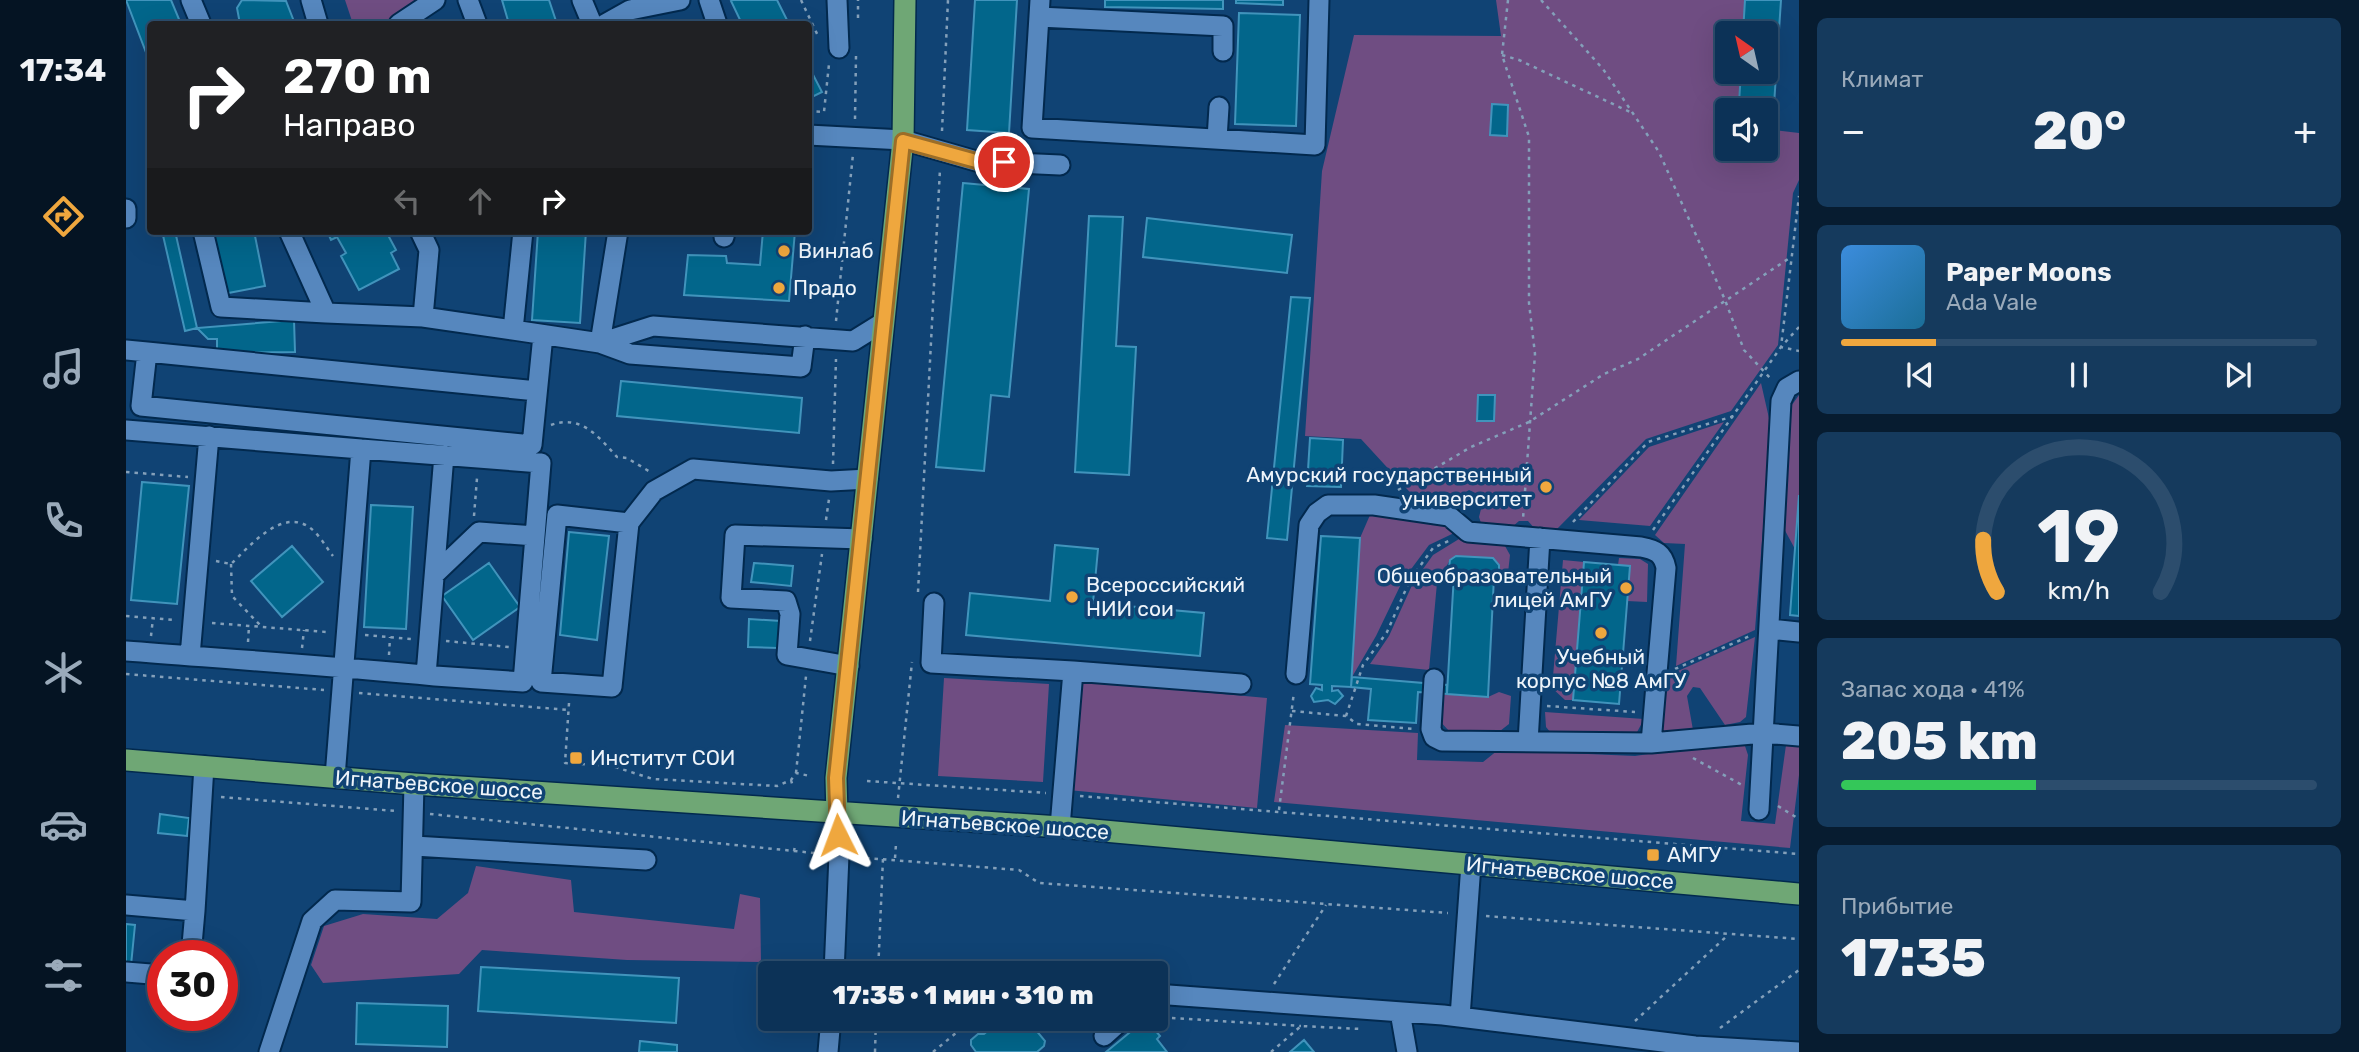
<!DOCTYPE html>
<html lang="ru">
<head>
<meta charset="utf-8">
<style>
  :root { --surface:#0c3257; --page:#153a5d; --text:#f1f3f6; --muted:#9aaaba; --line:#2c4d6d; --accent:#efa73e }
  body { margin:0; font-family:Rubik,sans-serif; background:var(--page); color:var(--text); height:100vh; display:flex; flex-direction:column; font-size:26px; white-space:nowrap }
  * { box-sizing:border-box; margin:0 }
  p { font-size:23px; color:var(--muted) }
  .icon { flex:none; width:38px; height:38px; fill:none; stroke:currentColor; stroke-width:2; stroke-linecap:round; stroke-linejoin:round }
  .map { position:relative; flex:1; overflow:hidden }
  .panel { display:flex; flex-direction:column; gap:18px; padding:18px; background:#071c30; width:560px }
  .panel>* { flex:none }
  .guide { position:absolute; left:21px; top:21px; width:665px; height:214px; border-radius:7px; box-shadow:0 7px 28px #0002,0 0 0 2px var(--line); background:#202124; color:#fff; overflow:hidden }
  .needle { width:46px; rotate:326deg }
  .controls { position:absolute; left:1589px; top:21px; display:grid; gap:14px }
  .controls a { display:grid; place-items:center; width:63px; height:63px; border-radius:7px; background:var(--surface); box-shadow:0 7px 28px #0002,0 0 0 2px var(--line); font-size:35px }
  .speed { position:absolute; left:21px; top:940px; display:flex; gap:14px; font-size:35px; font-weight:700; text-align:center }
  .speed>* { display:grid; place-content:center; width:91px; height:91px; border-radius:50%; background:var(--surface); box-shadow:0 7px 28px #0002,0 0 0 2px var(--line); line-height:1 }
  .speed .limit { border:10px solid #d22; background:#fff; color:#111 }
  .pin { position:absolute; display:grid; place-items:center; width:60px; height:60px; color:#fff; margin:-30px; border:4px solid #fff; border-radius:50%; box-shadow:0 2px 7px #0007 }
  .me { position:absolute; width:77px; margin:-38px; rotate:357deg; stroke-linejoin:round; filter:drop-shadow(0 0 5px #0008) }
  .turn { display:flex; align-items:center; gap:24px; height:147px; padding:0 21px; font-size:32px }
  .turn .icon { width:91px; height:91px; stroke-width:2.5 }
  .turn b { display:block; font-size:49px; line-height:60px }
  .lanes { display:flex; align-items:center; height:66px; padding:0 21px; background:#0003; justify-content:center; gap:35px; direction:ltr }
  .lanes .off { opacity:.35 }
  .big { font-size:52px; font-weight:800; line-height:1.1 }
  .panel .tile { flex:1; display:flex; flex-direction:column; justify-content:center; gap:10px; min-width:0; padding:0 24px; border-radius:10px; background:var(--page) }
  .panel .dial { align-items:center; gap:0 }
  .dial svg { height:182px; overflow:visible; fill:none; stroke:var(--line); stroke-width:7; stroke-linecap:round; text-anchor:middle }
  .dial text { fill:var(--text); stroke:none }
  .song { display:flex; align-items:center; gap:21px }
  .cover { width:84px; height:84px; border-radius:10px; background:linear-gradient(135deg,hsl(210 70% 55%),hsl(200 70% 35%)) }
  .played { height:7px; border-radius:4px; background:linear-gradient(90deg,var(--accent) 20%,var(--line) 20%) }
  .keys { display:flex; justify-content:space-around; direction:ltr }
  .heat { display:flex; justify-content:space-between; align-items:center; font-size:38px; direction:ltr }
  .charge { height:10px; border-radius:5px; background:linear-gradient(90deg,#34c759 41%,var(--line) 0) }
  .trip { position:absolute; left:632px; top:961px; width:410px; height:70px; border-radius:7px; background:var(--surface); box-shadow:0 7px 28px #0002,0 0 0 2px var(--line); font-weight:800; line-height:70px; text-align:center }
  main { display:flex; flex:1; min-height:0 }
  .tabs { display:flex; flex-direction:column; width:126px; justify-content:space-around; align-items:center; background:#051423; color:var(--muted) }
  .tabs .icon { width:49px; height:49px }
  .tabs .selected { color:var(--accent) }
  .tabs b { font-size:32px; color:var(--text) }
  .map>svg:first-child { display:block }
  .green { fill:#6f4d82 }
  .building { fill:#02668b; stroke:#4194bc; stroke-width:2 }
  .lines { fill:none; stroke-linecap:round; stroke-linejoin:round }
  .minor-casing { stroke:#02294e; stroke-width:23 }
  .major-casing { stroke:#02294e; stroke-width:24 }
  .path { stroke:#84a0ba; stroke-width:2.5; stroke-dasharray:3.5 5; stroke-linecap:butt }
  .minor { stroke:#5687be; stroke-width:19 }
  .major { stroke:#6fa775; stroke-width:21 }
  .route-casing { stroke:#9b6d28; stroke-width:18 }
  .route { stroke:#efa73e; stroke-width:12 }
  .poi-dot { fill:#efa73e; stroke:#104374; stroke-width:2.5 }
  .labels { text-anchor:middle; stroke-width:7; stroke-linejoin:round; paint-order:stroke }
  .poi-label { font-size:21px; fill:#eef4fa; stroke:#104374; text-anchor:start }
  .street-label { font-size:21px; fill:#eef4fa; stroke:#104374 }
</style>
</head>
<body>
<main>
<nav class="tabs">
<b>17:34</b>
<svg class="icon selected" aria-label="directions" viewBox="0 0 24 24"><path d="M12 3l9 9-9 9-9-9zM9 14v-3h6M13 9l2 2-2 2"/></svg>
<svg class="icon" aria-label="music" viewBox="0 0 24 24"><path d="M9 18V5l10-2v13"/><circle cx="6" cy="18" r="3"/><circle cx="16" cy="16" r="3"/></svg>
<svg class="icon" aria-label="phone" viewBox="0 0 24 24"><path d="M5 4h4l2 5-3 2q2 4 5 5l2-3 5 2v4C11 20 4 13 5 4z"/></svg>
<svg class="icon" aria-label="climate" viewBox="0 0 24 24"><path d="M12 3v18M4 7l16 10M4 17L20 7"/></svg>
<svg class="icon" aria-label="car" viewBox="0 0 24 24"><path d="M5 17H2v-5l4-1 3-4h7l3 4 3 1v5h-3M9 17h6M6 11h13"/><circle cx="7" cy="17" r="2"/><circle cx="17" cy="17" r="2"/></svg>
<svg class="icon" aria-label="filters" viewBox="0 0 24 24"><path d="M4 7h16M4 17h16"/><circle cx="9" cy="7" r="2"/><circle cx="15" cy="17" r="2"/></svg>
</nav>
<div class="map">
<svg width="1673" height="1052" viewBox="0 0 1673 1052">
  <rect width="100%" height="100%" fill="#104374"/>
  <path class="green" d="M219 0H298L255 24H227Z
    M1370 0H1619L1617 33H1601V72H1615V110H1601V149H1640V129L1673 133V180L1667 193 1652 345 1605 411 1520 439 1429 531 1410 530 1402 521H1393L1386 527 1356 526 1353 517 1358 497 1343 490 1320 505 1292 501 1235 439 1179 436 1196 171 1228 35 1375 36Z
    M1635 383 1645 427 1629 630 1550 666 1559 544 1538 543 1529 535Z
    M1673 395V495L1669 549 1656 525 1663 409Z
    M1598 422 1524 526 1453 520 1523 447Z
    M1244 515 1316 520 1327 525 1326 534 1303 545 1277 580 1250 636 1226 677 1234 538Z
    M1333 539 1379 546 1384 555 1382 573 1373 572V565L1367 558 1324 560 1311 583 1303 670 1244 664 1263 636 1287 583 1307 555Z
    M1493 558 1514 559 1522 564 1521 602 1501 601 1503 566 1492 565Z
    M1437 560 1458 562 1447 700H1439L1426 688Z
    M1629 637 1620 717 1614 722 1599 725 1574 688 1567 687 1561 696 1567 730 1535 733 1536 678Z
    M818 678 923 684 917 782 812 776Z
    M954 681 1141 698 1131 808 942 790Z
    M1373 692 1385 696 1383 724 1374 731H1323L1312 719V694L1362 697Z
    M1419 712 1518 719 1509 736 1425 733 1420 727Z
    M1159 725 1292 733 1291 760 1357 762 1372 750 1509 756 1610 741 1619 746 1622 755 1615 821 1649 824 1660 745 1673 746V775L1664 848 1148 802Z
    M350 866 445 880 448 912 608 929 614 894 634 898 635 962 501 960 356 950 333 974 197 983 185 965 198 926 237 914 311 919 342 893Z"/>
  <path class="building" d="M0 0H45L55 24H24V63Z
    M116 0 160 1 169 24H114L111 8Z
    M376 0H423L431 24H383Z
    M607 0H651L663 24H616L605 1Z
    M849 0H891L883 133 841 130Z
    M979 0H1097V9L979 7Z
    M1110 0H1157V5L1110 3Z
    M1619 0H1655L1648 105 1613 103 1615 72H1640V33H1617Z
    M1113 13 1174 15 1170 126 1109 124Z
    M682 65 696 92 682 99Z
    M1366 104 1382 105 1381 136 1364 135Z
    M837 183 903 189 883 397 865 395 858 471 810 467Z
    M963 216 997 217 990 346 1010 347 1003 475 949 472Z
    M1021 218 1166 235 1161 273 1017 257Z
    M36 231H49L71 328 59 331Z
    M85 231H128L139 286 97 294Z
    M201 231H268L262 235 270 250 265 253 273 269 233 290 215 256 220 253 211 237 205 240Z
    M412 231H460L454 323 406 320Z
    M637 231H669L663 301 558 295 562 255 600 256 601 263 634 265Z
    M1165 297 1184 298 1161 540 1141 538Z
    M168 320 169 352 91 353V339H82L71 328Z
    M495 381 676 398 673 433 491 416Z
    M1352 395H1369L1368 421H1351Z
    M1184 438 1217 440 1215 487 1181 486Z
    M16 482 63 486 51 604 5 600Z
    M1673 495V616L1664 615Z
    M245 505 287 507 280 629 238 627Z
    M443 532 483 536 471 640 434 635Z
    M1195 536 1234 538 1225 687 1206 686V691L1212 690 1217 696 1209 704 1202 700 1188 702 1185 696 1190 688 1196 690V685L1184 684Z
    M929 545 972 549 967 603 1078 613 1074 656 840 635 844 593 924 601Z
    M166 546 197 582 156 617 125 581Z
    M1330 556 1367 558 1373 565V572L1368 577 1362 697 1321 694 1328 574 1323 568 1324 560Z
    M1458 562 1504 566 1493 704 1447 700Z
    M363 563 394 607 347 640 316 596Z
    M628 563 667 566 665 586 625 582Z
    M623 619 655 621 652 648 622 647Z
    M1226 677 1321 685V694L1292 692 1290 723 1242 720 1245 689 1225 687Z
    M34 814 63 818 61 836 32 833Z
    M0 924 9 925 5 965H0Z
    M355 967 553 978 550 1023 352 1011Z
    M231 1003 322 1006 321 1047 230 1044Z
    M877 1018H900L919 1041 918 1046 911 1052H850L845 1045V1040L852 1034H858Z
    M1020 1019 1034 1036 1031 1039 1041 1052H980Z
    M1178 1040 1188 1052H1164Z
    M514 1041 551 1045V1052H513Z"/>
  <g class="lines">
    <defs>
      <path id="minor" d="M65 0 75 24
        M185 0 192 24
        M342 0 351 24
        M456 0 466 24
        M583 0 591 24
        M711 0 713 48
        M914 0 906 128 1189 145 1193 0
        M913 17 1097 26V51
        M273 24 309 0
        M479 24 504 10 554 0
        M682 135 777 140 850 161 934 165
        M1091 139 1093 107
        M0 209V218
        M77 231 95 307 200 313
        M163 231 200 313 297 317
        M294 231 303 250 297 317 387 330
        M397 231 387 330 474 343 504 354 675 367 679 336
        M492 231 474 343 527 326 727 341 756 323
        M598 237 599 231
        M0 350 21 352 15 406 406 445 417 335
        M21 352 411 391
        M0 430 235 449
        M503 523 431 515 415 682 486 687 503 523 528 491 567 469 705 481 742 479
        M309 574 353 532 409 536
        M808 603 805 663 947 671 934 827
        M1643 629 1673 632
        M0 651C103 659 206 666 309 676L397 682 415 463 235 449 209 777
        M64 656 83 436
        M723 666 661 655 664 614 660 601 605 598 609 535 736 539
        M947 671 1115 684
        M1170 674 1183 525 1191 513 1202 505H1248L1323 516 1342 532 1515 547C1530 550 1537 553 1540 568L1525 743
        M300 675 318 455
        M1308 679 1305 729 1308 737 1316 741 1525 743 1638 733 1673 736
        M1402 742 1414 538
        M1633 810 1655 401 1661 388 1673 381
        M288 846 520 860
        M0 905 69 911 78 766
        M65 956 69 911
        M0 972 37 975
        M708 973 713 855 711 815
        M1029 994 1317 1015 1569 1046 1673 1052
        M1274 1012 1281 1052
        M1334 1017 1345 864
        M978 1036 998 1018
        M143 1052 186 921 209 900 285 902 288 784
        M702 1052 705 1018"/>
      <path id="major" d="M0 760 288 784 934 827 1673 894
        M711 815 710 778 777 140 779 0"/>
    </defs>
    <use href="#minor" class="minor-casing"/>
    <use href="#major" class="major-casing"/>
    <path class="path" d="M675 0 693 38
      M1382 0 1376 55 1403 137V303L1409 354 1397 519
      M1415 0 1477 69 1533 152 1599 300 1618 350 1645 379
      M732 18V0
      M1376 55 1393 60 1504 112
      M682 111 698 112 703 64
      M729 119 730 56
      M816 131 822 0
      M710 321 727 154
      M1673 327 1655 347 1673 351
      M425 425C455 414 473 437 491 457L501 458 526 473
      M707 464 710 359
      M0 472 62 477
      M1272 490 1345 447 1403 422 1478 374 1512 359 1665 257
      M348 516 351 478
      M700 520 703 499
      M1447 522 1522 442 1608 416
      M1527 530 1655 347 1673 196
      M90 561 105 564C123 547 155 508 183 527 193 534 200 547 207 556
      M105 564 106 596 135 626
      M792 592 814 169
      M0 616 48 620
      M86 623 201 632
      M239 635 285 639
      M25 636 27 618
      M320 641 383 647
      M684 641 696 554
      M122 642 123 626
      M176 648 178 630
      M263 655 264 637
      M1549 669 1626 635
      M0 674 198 690
      M233 693 443 710
      M443 703 439 763 486 766 527 779 651 786 665 780 670 773 684 776
      M1421 706 1509 712
      M1166 711 1220 716 1231 724 1289 729
      M1220 716 1237 665 1261 632 1284 580 1307 548 1325 540
      M1567 758 1616 785
      M670 773 680 676
      M665 780 667 787
      M741 781 920 793
      M954 796 1673 854
      M95 797 270 811
      M772 798 786 662
      M1652 806 1673 819
      M1153 810 1168 692
      M304 814 668 851 669 846
      M668 851 688 853
      M740 858 893 870 913 883 1322 913
      M769 858 770 844
      M1360 916 1673 939
      M752 973 757 858
      M1148 984 1200 905
      M1029 1017 1175 1026
      M1509 1021 1602 935
      M1594 1028 1673 970
      M749 1052 750 1018
      M807 1052 848 1018
      M1145 1052 1175 1026 1236 1029"/>
    <use href="#minor" class="minor"/>
    <use href="#major" class="major"/>
  </g>
  <g class="lines">
    <defs>
      <path id="route" d="M712 835 710 778 777 141 850 161 878 162"/>
    </defs>
    <use href="#route" class="route-casing"/>
    <use href="#route" class="route"/>
  </g>
  <g class="poi-dot">
    <circle cx="658" cy="251" r="7"/>
    <circle cx="653" cy="288" r="7"/>
    <circle cx="1420" cy="487" r="7"/>
    <circle cx="1500" cy="588" r="7"/>
    <circle cx="946" cy="597" r="7"/>
    <circle cx="1475" cy="633" r="7"/>
    <rect x="443" y="751" width="14" height="14" rx="3.5"/>
    <rect x="1520" y="848" width="14" height="14" rx="3.5"/>
  </g>
  <g class="labels">
    <g class="poi-label">
      <text x="672" y="258">Винлаб</text>
      <text x="667" y="295">Прадо</text>
      <text x="1406" y="482" text-anchor="end">Амурский государственный<tspan x="1406" dy="24">университет</tspan></text>
      <text x="1486" y="583" text-anchor="end">Общеобразовательный<tspan x="1486" dy="24">лицей АмГУ</tspan></text>
      <text x="960" y="592">Всероссийский<tspan x="960" dy="24">НИИ сои</tspan></text>
      <text x="1475" y="664" text-anchor="middle">Учебный<tspan x="1475" dy="24">корпус №8 АмГУ</tspan></text>
      <text x="464" y="765">Институт СОИ</text>
      <text x="1541" y="862">АМГУ</text>
    </g>
    <g class="street-label">
      <text transform="translate(313 785) rotate(4)" y="7">Игнатьевское шоссе</text>
      <text transform="translate(879 825) rotate(4)" y="7">Игнатьевское шоссе</text>
      <text transform="translate(1444 873) rotate(5)" y="7">Игнатьевское шоссе</text>
    </g>
  </g>
</svg>
<div class="controls">
<a><svg class="needle" viewBox="-14 -14 28 28"><path d="M0-13l5 13h-10z" fill="#e53935"/><path d="M0 13l5-13h-10z" fill="#9aaaba"/></svg></a>
<a><svg class="icon" aria-label="sound" viewBox="0 0 24 24"><path d="M4 9h4l5-4v14l-5-4H4zM17 9q2 3 0 6"/></svg></a>
</div>
<div class="speed"><div class="limit">30</div></div>
<div class="pin" style="left:878px;top:162px;background:#d93025"><svg class="icon" aria-label="arrive" viewBox="0 0 24 24"><path d="M6 21V4h12l-3 4 3 4H6"/></svg></div>
<svg class="me" style="left:712px;top:835px" viewBox="-20 -20 40 40"><path d="M0-17L14 15 0 8-14 15z" fill="#efa73e" stroke="#fff" stroke-width="4"/></svg>
<div class="trip">17:35 · 1 мин · 310 m</div>
<div class="guide">
<div class="turn"><svg class="icon" aria-label="right" viewBox="0 0 24 24"><path d="M7 20v-9h11M14 6l5 5-5 5"/></svg><div><b>270 m</b>Направо</div></div>
<div class="lanes"><svg class="icon off" aria-label="left" viewBox="0 0 24 24"><path d="M17 20v-9H6M10 6l-5 5 5 5"/></svg><svg class="icon off" aria-label="ahead" viewBox="0 0 24 24"><path d="M12 20V5M6 11l6-6 6 6"/></svg><svg class="icon" aria-label="right" viewBox="0 0 24 24"><path d="M7 20v-9h11M14 6l5 5-5 5"/></svg></div>
</div>
</div>
<section class="panel">
<div class="tile"><p>Климат</p>
<div class="heat"><a>−</a><b class="big">20°</b><a>+</a></div>
</div>
<div class="tile">
<div class="song"><i class="cover"></i><div><b>Paper Moons</b><p>Ada Vale</p></div></div>
<div class="played"></div>
<div class="keys"><svg class="icon" aria-label="previous" viewBox="0 0 24 24"><path d="M18 5L8 12l10 7zM5 5v14"/></svg><svg class="icon" aria-label="pause" viewBox="0 0 24 24"><path d="M8 5v14M16 5v14"/></svg><svg class="icon" aria-label="next" viewBox="0 0 24 24"><path d="M6 5l10 7-10 7zM19 5v14"/></svg></div>
</div>
<div class="tile dial"><svg viewBox="0 0 100 80">
<path d="M14 69A42 42 0 1 1 86 69"/>
<path d="M14 69A42 42 0 0 1 8 46" stroke="#efa73e"/>
<text x="50" y="56" font-size="32" font-weight="700">19</text>
<text x="50" y="72" font-size="11">km/h</text>
</svg></div>
<div class="tile"><p>Запас хода · 41%</p><b class="big">205 km</b><div class="charge"></div></div>
<div class="tile"><p>Прибытие</p><b class="big">17:35</b></div>
</section>
</main>
</body>
</html>
